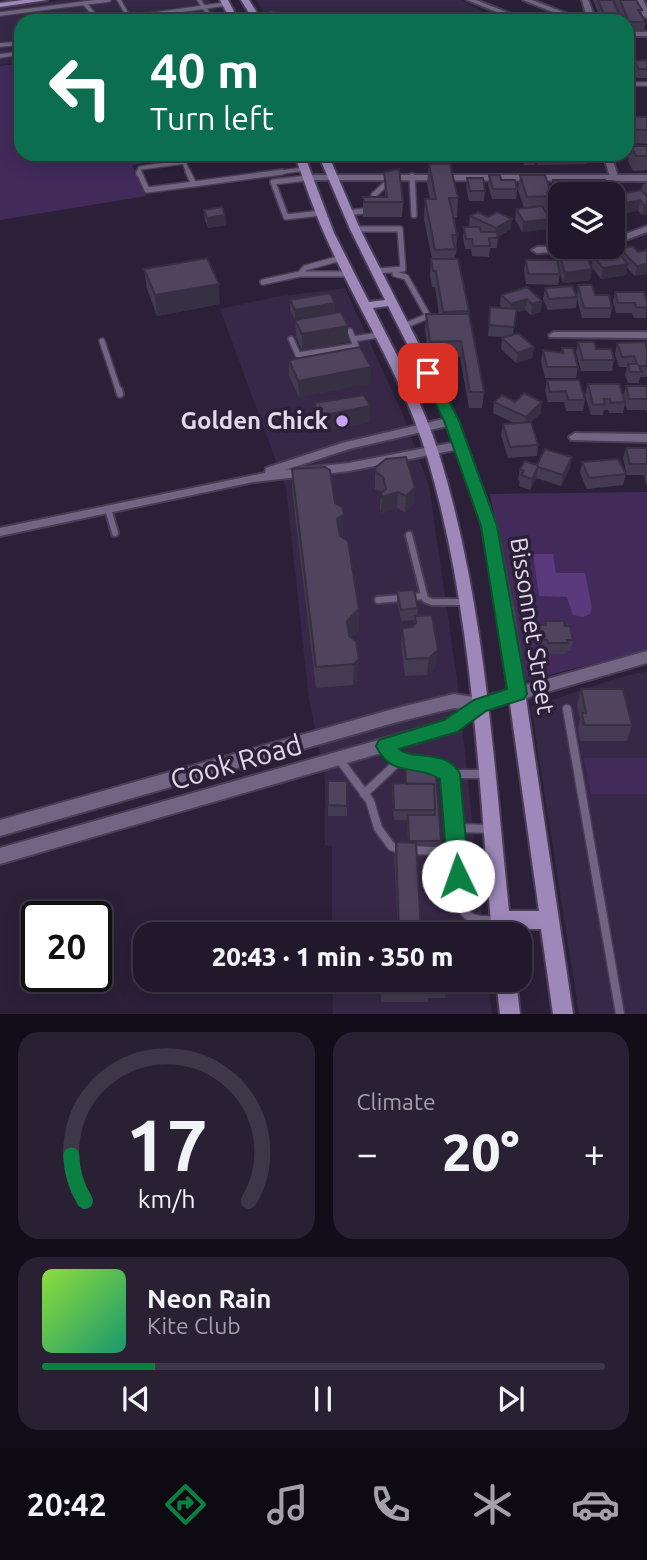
<!DOCTYPE html>
<html lang="en">
<head>
<meta charset="utf-8">
<style>
  :root { --surface:#21182b; --page:#292133; --text:#f1f3f6; --muted:#a2a0a9; --line:#3e3747; --accent:#0b8043 }
  body { margin:0; font-family:Ubuntu,sans-serif; background:var(--page); color:var(--text); height:100vh; display:flex; flex-direction:column; font-size:26px; white-space:nowrap }
  * { box-sizing:border-box; margin:0 }
  p { font-size:23px; color:var(--muted) }
  .icon { flex:none; width:38px; height:38px; fill:none; stroke:currentColor; stroke-width:2; stroke-linecap:round; stroke-linejoin:round }
  .map { position:relative; height:1014px; overflow:hidden }
  .details { display:flex; flex-direction:column; gap:18px; padding:18px; background:#120d18; flex:1 }
  .details>* { flex:none }
  .hud { position:absolute; left:14px; top:14px; width:620px; height:147px; border-radius:21px; box-shadow:0 4px 18px #0003,0 0 0 2px var(--line); background:#0b6e4f; color:#fff; overflow:hidden }
  .fabs { position:absolute; left:548px; top:182px; display:grid; gap:14px }
  .fabs a { display:grid; place-items:center; width:77px; height:77px; border-radius:14px; background:var(--surface); box-shadow:0 4px 18px #0003,0 0 0 2px var(--line); font-size:35px }
  .speed { position:absolute; left:21px; top:901px; display:flex; gap:14px; font-size:35px; font-weight:700; text-align:center }
  .speed>* { display:grid; place-content:center; width:91px; height:91px; border-radius:50%; background:var(--surface); box-shadow:0 4px 18px #0003,0 0 0 2px var(--line); line-height:1 }
  .speed .limit { border:4px solid #111; border-radius:10px; background:#fff; color:#111 }
  .pin { position:absolute; display:grid; place-items:center; width:60px; height:60px; color:#fff; margin:-30px; border-radius:14px; box-shadow:0 4px 10px #0006 }
  .me { position:absolute; width:77px; margin:-38px; rotate:357deg; stroke-linejoin:round; filter:drop-shadow(0 0 5px #0008) }
  .turn { display:flex; align-items:center; gap:24px; height:147px; padding:0 21px; font-size:32px }
  .turn .icon { width:91px; height:91px; stroke-width:2.5 }
  .turn b { display:block; font-size:49px; line-height:60px }
  .big { font-size:52px; font-weight:800; line-height:1.1 }
  .details .widget { flex:1; display:flex; flex-direction:column; justify-content:center; gap:10px; min-width:0; padding:0 24px; border-radius:21px; background:var(--page) }
  .details .dial { align-items:center; gap:0 }
  .dial svg { height:182px; overflow:visible; fill:none; stroke:var(--line); stroke-width:7; stroke-linecap:round; text-anchor:middle }
  .dial text { fill:var(--text); stroke:none }
  .song { display:flex; align-items:center; gap:21px }
  .cover { width:84px; height:84px; border-radius:10px; background:linear-gradient(135deg,hsl(90 70% 55%),hsl(160 70% 35%)) }
  .played { height:7px; border-radius:4px; background:linear-gradient(90deg,var(--accent) 20%,var(--line) 20%) }
  .keys { display:flex; justify-content:space-around; direction:ltr }
  .heat { display:flex; justify-content:space-between; align-items:center; font-size:38px; direction:ltr }
  .details .tiles { flex:1; display:grid; gap:18px; grid-template-columns:1fr 1fr }
  .widget:last-child { grid-column:span 2 }
  .trip { position:absolute; left:133px; top:922px; width:399px; height:70px; border-radius:21px; background:var(--surface); box-shadow:0 4px 18px #0003,0 0 0 2px var(--line); font-weight:800; line-height:70px; text-align:center }
  .dock { display:flex; height:112px; justify-content:space-around; align-items:center; background:#0d0a11; color:var(--muted) }
  .dock .icon { width:49px; height:49px }
  .dock .selected { color:var(--accent) }
  .dock b { font-size:32px; color:var(--text) }
  .map>svg:first-child { display:block }
  .built { fill:#362846 }
  .green { fill:#422b5b }
  .water { fill:#5a3a7c }
  .lines { fill:none; stroke-linecap:round; stroke-linejoin:round }
  .service-far3-casing { stroke:#493e55; stroke-width:6 }
  .service-far2-casing { stroke:#493e55; stroke-width:8 }
  .service-far1-casing { stroke:#493e55; stroke-width:10 }
  .service-casing { stroke:#493e55; stroke-width:11 }
  .minor-casing { stroke:#493e55; stroke-width:4 }
  .tertiary-casing { stroke:#493e55; stroke-width:4 }
  .secondary-casing { stroke:#493e55; stroke-width:4 }
  .service-far3 { stroke:#726583; stroke-width:3.5 }
  .service-far2 { stroke:#726583; stroke-width:5 }
  .service-far1 { stroke:#726583; stroke-width:6 }
  .service { stroke:#726583; stroke-width:8 }
  .minor { fill:#726583; fill-rule:evenodd }
  .tertiary { fill:#726583; fill-rule:evenodd }
  .secondary { fill:#9d88b9; fill-rule:evenodd }
  .wall { fill:#443a51 }
  .shaded-wall { fill:#372f42 }
  .building { fill:#4f435e; stroke:#372f42; stroke-width:2 }
  .route { fill:#0b8043; stroke:#07532c; stroke-width:2 }
  .poi-dot { fill:#c7a6ef; stroke:#2c2039; stroke-width:2.5 }
  .labels { text-anchor:middle; stroke-width:7; stroke-linejoin:round; paint-order:stroke }
  .poi-label { font-size:24px; font-weight:bold; fill:#e0d9ea; stroke:#2c2039; text-anchor:end }
  .street-label { font-size:24px; fill:#e0d9ea; stroke:#2c2039 }
  .near-street-label { font-size:28px; fill:#e0d9ea; stroke:#2c2039 }
</style>
</head>
<body>
<div class="map">
<svg width="647" height="1014" viewBox="0 0 647 1014">
  <rect width="100%" height="100%" fill="#2c2039"/>
  <path class="built" d="M64 0H209L220 21H21V62L0 65V8Z
    M256 0H462L498 21H268Z
    M345 288 404 417 429 486 458 686 484 934H332V846L325 845V776L309 700 286 488 220 309 275 297Z
    M647 671V1014H579L531 707 617 678Z
    M333 980H488L492 1014H333Z"/>
  <path class="green" d="M21 63V154H200L132 165 146 196 0 220V66Z
    M647 492V650L525 681 490 494Z
    M584 758H647V794H591Z"/>
  <path class="water" d="M533 554H553L556 573H585L592 608 590 614 583 617 573 615 567 597 539 596Z"/>
  <g class="lines">
    <defs>
      <path id="service-far3" d="M119 0 128 16 134 17 226 4
        M199 0 213 21
        M84 3 100 21
        M0 14 109 0
        M271 14 274 21
        M185 21 211 17
        M215 21 234 18
        M0 45 21 43
        M0 56 21 53
        M626 84H647
        M624 154H647
        M138 174 140 168 184 162 189 174
        M269 174 304 169"/>
      <path id="service-far2" d="M139 172 147 190 194 184
        M188 172 194 184
        M412 176 414 215
        M307 178 273 182 286 217 321 213
        M194 184 282 172
        M348 213 372 210 374 195 390 180
        M355 229H400L403 269 377 271
        M341 258 305 268 300 274H349
        M395 274 406 277 428 316 404 326
        M263 282 300 274
        M291 339 298 355 356 346 350 331
        M353 339 379 335
        M102 341 119 392"/>
      <path id="service-far1" d="M119 390 120 394
        M108 509 115 533
        M409 535 425 599 432 602H465
        M378 600 424 596"/>
      <path id="service" d="M567 709 620 1014
        M385 746C404 766 428 760 450 774
        M339 759 370 801 378 828 391 846 400 850 457 851
        M487 774H450L456 828 490 829
        M364 794 400 760
        M456 828C457 846 453 904 467 915 476 922 488 920 499 920"/>
      <path id="minor" d="M467 0H476L529 21H519Z
        M523 0H532L586 21H575Z
        M582 0H588L596 21H588Z
        M637 0H643L647 8V18L643 16Z
        M626 32H647V36H626Z
        M626 64H647V68H626Z
        M603 154H611L618 177 617 179 610 177Z
        M647 226V232L612 245V239Z
        M560 246V247H592L587 250 537 253 532 250 537 247Z
        M554 332H647V338L550 337 549 335Z
        M452 417 456 418 458 421 456 424 349 449 285 470 349 463 461 441 465 442 467 445 465 448 349 471 253 482 0 536V528L265 473 266 468 342 443Z
        M575 433 647 434V442L571 440 569 437Z"/>
      <path id="tertiary" d="M307 175H647V181L303 180V176Z
        M647 651V663L485 710 450 733 0 864V848L445 721 462 709 454 708 397 722 0 836V820L397 708 454 694 480 698Z"/>
      <path id="secondary" d="M23 0H47L0 7V3Z
        M220 0H228L239 21H231Z
        M241 0H249L262 21H254Z
        M294 154H304L334 233 369 302 385 300 350 229 318 154H328L360 229 458 421 496 526 513 611 573 1014H553L541 929H511V934H492C478 773 473 609 426 453 402 375 356 307 324 233 313 208 304 180 294 154ZM388 306 446 421 482 526 497 611 539 911H509C493 757 485 602 439 454 423 403 397 356 373 308Z
        M496 980H516L520 1014H500Z"/>
    </defs>
    <use href="#service-far3" class="service-far3-casing"/>
    <use href="#service-far2" class="service-far2-casing"/>
    <use href="#service-far1" class="service-far1-casing"/>
    <use href="#service" class="service-casing"/>
    <use href="#minor" class="minor-casing"/>
    <use href="#tertiary" class="tertiary-casing"/>
    <use href="#secondary" class="secondary-casing"/>
    <use href="#service-far3" class="service-far3"/>
    <use href="#service-far2" class="service-far2"/>
    <use href="#service-far1" class="service-far1"/>
    <use href="#service" class="service"/>
    <use href="#minor" class="minor"/>
    <use href="#tertiary" class="tertiary"/>
    <use href="#secondary" class="secondary"/>
  </g>
  <path class="wall" d="M593 0H613L622 21H601Z
    M614 0H636L642 10 641 14 646 22 644 31H627L626 21H623Z
    M647 60V78H637L632 70 634 61Z
    M626 116 647 117V144L626 143Z
    M631 146H647V170L633 171 628 161Z
    M521 154H589L587 164 538 165 537 161H535L534 165H524Z
    M429 164 458 198 457 217 454 218 457 235 456 255H455L454 259 469 311 484 392 482 408H469L460 357 429 358 425 330 426 314H439L435 287H432L430 275 431 259H432L424 219 425 199H430L427 183Z
    M384 172 403 202 402 217H363V197H385Z
    M489 175 501 180 517 189 516 199H492L488 185Z
    M520 175 551 192 553 180 560 194V210H555L552 199 550 211H545L550 219V214L560 213V235L556 236 549 224 548 229 522 232 515 219 516 209 524 208 518 190Z
    M467 178 485 191 484 201H469L466 188Z
    M647 183V214L642 215 638 211 624 213 615 205 617 195 641 191 643 184Z
    M204 210 225 215 226 225 208 228 205 220Z
    M470 216 511 229 498 237 497 248H490L489 257 472 256 471 249H465L463 237 464 227H471H469Z
    M620 249 638 252 647 250 635 276 627 268 626 275 601 279 591 266 593 256 606 254 607 251 619 254Z
    M559 254 573 259 592 269 590 280 563 283 559 270 560 274 558 285 526 284 524 270 526 260 557 263Z
    M144 269 220 304 157 316 147 289Z
    M578 285 612 308 610 318H582L577 298 576 308 548 310 543 299 545 288 577 296Z
    M527 287 541 312 531 315 525 310 517 312 513 334 534 347 532 358 516 363 501 349 502 338 505 337 488 336 490 307 502 308 500 305 501 295Z
    M615 292 646 299 647 294 646 318H634L632 313H616L613 302Z
    M290 300 335 303V313L295 320 290 310Z
    M295 320 348 326V342L302 350 296 336Z
    M578 342 596 349 614 360 612 371H581L576 352Z
    M617 343 647 349V377H640L639 383H628L625 375 627 367H619L615 354Z
    M562 348 578 367 576 378H545L541 361 543 350 561 353Z
    M289 360 371 367V383L299 397 289 376Z
    M547 380 585 400 583 411H566L564 402H548L545 391Z
    M588 384 623 397 626 386H647V414L646 410H627L625 403 623 413H609L608 410H604L603 415H591L585 395Z
    M494 402 541 413 531 422 538 445 537 456 508 458 501 435 503 424 514 423 493 413Z
    M314 403 370 422 320 432 314 419Z
    M626 448H647V487L644 475H627L623 458Z
    M582 462 626 474 623 485 587 489 580 473Z
    M537 465 570 468 561 486 536 478 530 490 519 486 520 481 518 480 520 469Z
    M375 468 415 488 413 505 405 512 397 508 381 513 380 509 381 493 382 492 375 489Z
    M292 469 335 503 343 535 342 537 359 630 351 638 358 680 353 685 316 688 292 490Z
    M397 591 418 608 417 616 436 666 427 675 405 676 401 644 402 628 412 627 414 625V620L401 621 397 602Z
    M545 621 565 626 573 640 571 651H566L565 654H546L545 651 539 650 537 636 539 625H544Z
    M581 689 632 725 627 741H580L578 729 580 719 577 705Z
    M405 763H435L441 841V847L416 846 420 934H398L394 858 396 842H408L407 820H394L392 794 393 783 406 784Z
    M328 781H347V816H328Z
    M381 980H446L447 989 445 998H428V1002H381Z"/>
  <path class="shaded-wall" d="M640 200 638 211 624 213 626 203Z
    M644 205H647V214L642 215Z
    M225 215 226 225 208 228 207 218Z
    M616 216 614 226 612 227V217Z
    M512 219 511 229 494 239 496 228Z
    M550 219 548 229 522 232 524 222Z
    M628 264 626 275 601 279 603 268Z
    M647 264V274L635 276 637 266Z
    M592 269 590 280 563 283 565 273Z
    M219 284 220 304 157 316 155 295Z
    M527 299 525 310 517 312 513 338 517 312 510 315 511 304Z
    M542 301 541 312 531 315 532 304Z
    M335 303V313L295 320V310Z
    M348 326V342L302 350V334Z
    M534 347 532 358 516 363 518 353Z
    M371 367V383L299 397 298 381Z
    M542 402 541 413 525 428 526 417Z
    M370 406V422L320 432V416Z
    M572 457 570 468 561 486 563 475Z
    M538 467 536 478 530 490 532 479Z
    M415 488 413 505 405 512 406 496Z
    M398 492 397 508 381 513 382 497Z
    M344 514 343 535 337 540V519Z
    M359 609V630L346 642 347 621Z
    M438 650 436 666 427 675 429 658Z
    M359 659 358 680 353 685 354 664Z"/>
  <path class="building" d="M598 0H613L622 21H607Z
    M620 0H636L642 10H638L646 22H629Z
    M647 60V69H639L634 61Z
    M626 116 647 117V130L626 129Z
    M631 146H647V156H636Z
    M429 164H450L458 198H449L457 235H452L455 249 435 250 425 199H436Z
    M399 169 403 202H364L363 197H387L384 172Z
    M489 175H500L501 180H515L517 189H493Z
    M520 175H545L552 196 527 197Z
    M467 178H483L485 191H470Z
    M553 180H605L611 194H560L558 195Z
    M641 190 647 196V205H644L640 200 626 203 617 195Z
    M542 206 550 219 524 222 516 209Z
    M222 207 225 215 207 218 204 210Z
    M478 212 488 217 497 212 512 219 496 228 470 216Z
    M560 213V225H557L550 214Z
    M464 227H480L481 232H497L498 238H489L490 246H473L472 239H466Z
    M633 246 638 252 647 250V264L637 266 620 249Z
    M616 250 628 264 603 268 593 256 609 254 607 251Z
    M559 254H571L573 259H588L592 269 565 273Z
    M207 258 219 284 155 295 144 269Z
    M431 259H458L469 311 443 312 436 271H433Z
    M526 260H557L560 274H528Z
    M578 285H592L595 295H609L612 308H584Z
    M572 286 577 297 549 299 545 288Z
    M527 287 542 301 532 304 527 299 511 304 501 295Z
    M615 292H644L647 302V308L636 307 635 303H618Z
    M330 293 335 303 295 310 290 300Z
    M490 307 517 309 514 327 489 325Z
    M341 312 348 326 302 334 295 320Z
    M426 314H469L484 392H470L461 341 430 342Z
    M518 333 534 347 518 353 502 338Z
    M578 342H594L596 349H611L614 360H583Z
    M645 342 647 349V366H639L642 372H630L628 364H637L634 356 622 357 617 343Z
    M360 347 371 367 298 381 289 360Z
    M562 348H573L578 367H547L543 350 563 353Z
    M547 380H579L585 400H568L566 391 550 392Z
    M588 384H619L625 402 611 403 610 399H604L605 404 593 405Z
    M626 386H647V399H629Z
    M524 393 542 402 526 417 494 402 502 395 515 402Z
    M364 395 370 406 320 416 314 403Z
    M531 422 538 445 510 447 503 424Z
    M626 448H647V465V464H630Z
    M545 449 572 457 563 475 538 467 532 479 521 475 524 471 520 469 525 461 537 465Z
    M406 457 415 488 406 496 398 492 382 497 381 493 386 489 383 477 376 472 375 468 386 459Z
    M618 459 626 474 589 478 582 462Z
    M325 467 330 470 335 503 343 508 344 514 337 519 340 536 348 541 359 609 347 621 349 636 356 641 359 659 354 664 316 667 292 469Z
    M414 590 418 608 401 610 397 591Z
    M432 615 438 650 429 658 406 659 402 628 412 627 416 623 415 616Z
    M545 621H564L565 626H570L573 640H567L568 643H548L547 640 541 639 539 625H546Z
    M581 689H623L632 725H584L582 713H586Z
    M405 763H435L441 841H409L408 815H435V810L434 784H406Z
    M328 781H347V806L328 805Z
    M393 783 434 784 435 810H394Z
    M396 842 416 843 421 929H399Z
    M382 980H446L447 989H429V992H382Z"/>
  <path class="route" d="M428 369 435 373 459 421 497 526 527 694 524 699 486 711 457 732 399 749C413 761 447 748 460 774L469 876 466 883 458 886 451 883 448 876 440 779C414 763 392 779 376 746L379 740 444 720 474 700 507 689 481 526 444 421 421 373Z"/>
  <circle class="poi-dot" cx="342" cy="421" r="7"/>
  <g class="labels">
    <g class="poi-label">
      <text x="328" y="429">Golden Chick</text>
    </g>
    <g class="street-label">
      <text transform="translate(532 626) rotate(81)" y="8">Bissonnet Street</text>
    </g>
    <g class="near-street-label">
      <text transform="translate(236 762) rotate(-16)" y="10">Cook Road</text>
    </g>
  </g>
</svg>
<div class="fabs">
<a><svg class="icon" aria-label="layers" viewBox="0 0 24 24"><path d="M12 4l9 5-9 5-9-5zM3 14l9 5 9-5"/></svg></a>
</div>
<div class="speed"><div class="limit">20</div></div>
<div class="pin" style="left:428px;top:373px;background:#d93025"><svg class="icon" aria-label="arrive" viewBox="0 0 24 24"><path d="M6 21V4h12l-3 4 3 4H6"/></svg></div>
<svg class="me" style="left:458px;top:876px" viewBox="-20 -20 40 40"><circle r="19" fill="#fff"/><path d="M0-13L10 11 0 6-10 11z" fill="#0b8043"/></svg>
<div class="trip">20:43 · 1 min · 350 m</div>
<div class="hud">
<div class="turn"><svg class="icon" aria-label="left" viewBox="0 0 24 24"><path d="M17 20v-9H6M10 6l-5 5 5 5"/></svg><div><b>40 m</b>Turn left</div></div>
</div>
</div>
<section class="details">
<div class="tiles">
<div class="widget dial"><svg viewBox="0 0 100 80">
<path d="M14 69A42 42 0 1 1 86 69"/>
<path d="M14 69A42 42 0 0 1 8 49" stroke="#0b8043"/>
<text x="50" y="56" font-size="32" font-weight="700">17</text>
<text x="50" y="72" font-size="11">km/h</text>
</svg></div>
<div class="widget"><p>Climate</p>
<div class="heat"><a>−</a><b class="big">20°</b><a>+</a></div>
</div>
<div class="widget">
<div class="song"><i class="cover"></i><div><b>Neon Rain</b><p>Kite Club</p></div></div>
<div class="played"></div>
<div class="keys"><svg class="icon" aria-label="previous" viewBox="0 0 24 24"><path d="M18 5L8 12l10 7zM5 5v14"/></svg><svg class="icon" aria-label="pause" viewBox="0 0 24 24"><path d="M8 5v14M16 5v14"/></svg><svg class="icon" aria-label="next" viewBox="0 0 24 24"><path d="M6 5l10 7-10 7zM19 5v14"/></svg></div>
</div>
</div>
</section>
<nav class="dock">
<b>20:42</b>
<svg class="icon selected" aria-label="directions" viewBox="0 0 24 24"><path d="M12 3l9 9-9 9-9-9zM9 14v-3h6M13 9l2 2-2 2"/></svg>
<svg class="icon" aria-label="music" viewBox="0 0 24 24"><path d="M9 18V5l10-2v13"/><circle cx="6" cy="18" r="3"/><circle cx="16" cy="16" r="3"/></svg>
<svg class="icon" aria-label="phone" viewBox="0 0 24 24"><path d="M5 4h4l2 5-3 2q2 4 5 5l2-3 5 2v4C11 20 4 13 5 4z"/></svg>
<svg class="icon" aria-label="climate" viewBox="0 0 24 24"><path d="M12 3v18M4 7l16 10M4 17L20 7"/></svg>
<svg class="icon" aria-label="car" viewBox="0 0 24 24"><path d="M5 17H2v-5l4-1 3-4h7l3 4 3 1v5h-3M9 17h6M6 11h13"/><circle cx="7" cy="17" r="2"/><circle cx="17" cy="17" r="2"/></svg>
</nav>
</body>
</html>
